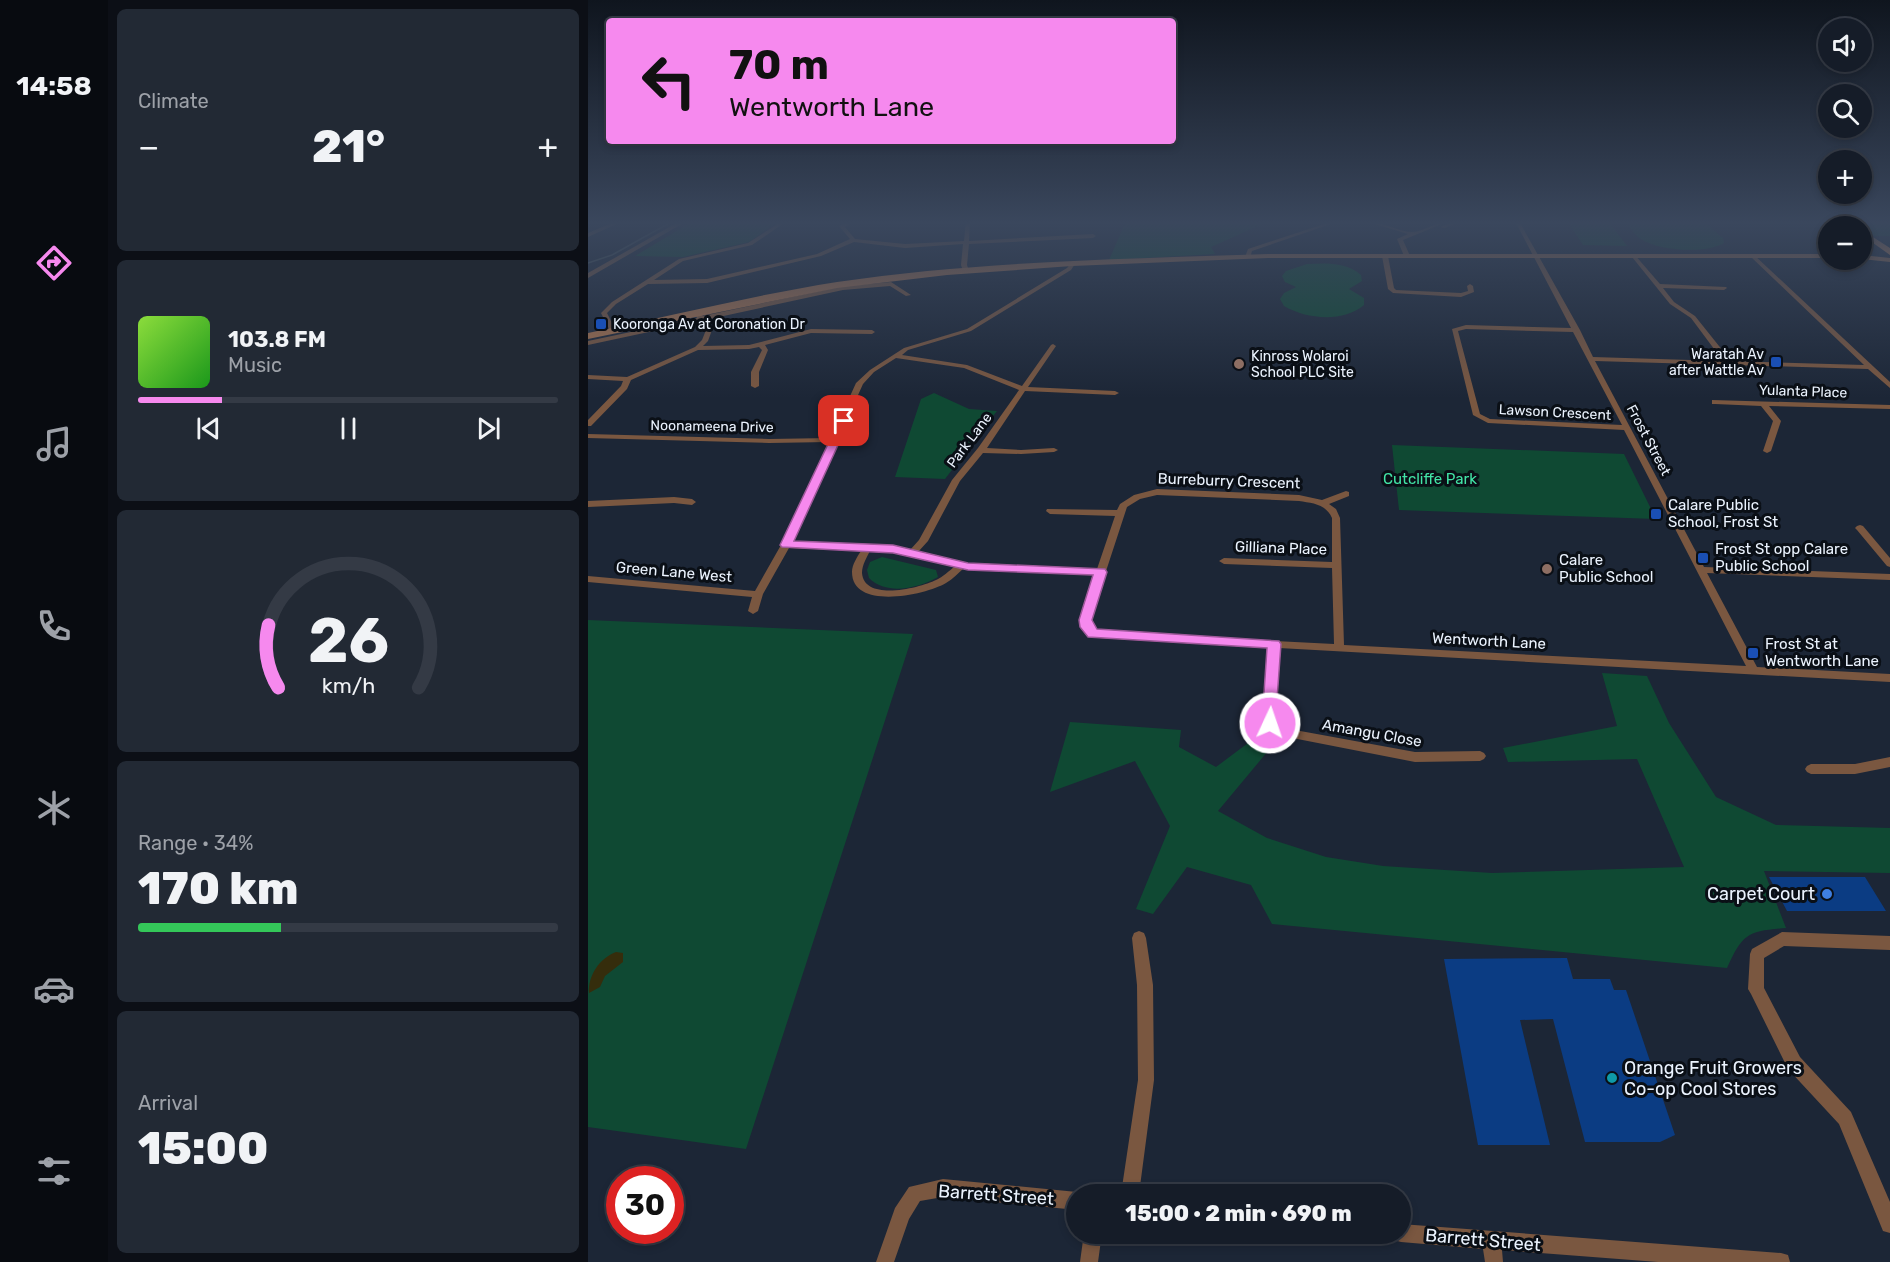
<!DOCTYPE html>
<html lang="en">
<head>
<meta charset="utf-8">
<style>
  :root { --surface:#151c28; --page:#222934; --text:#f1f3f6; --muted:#9da1a8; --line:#343a45; --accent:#f689ee }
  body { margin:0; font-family:Rubik,sans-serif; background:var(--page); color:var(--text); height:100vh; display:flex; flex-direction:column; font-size:22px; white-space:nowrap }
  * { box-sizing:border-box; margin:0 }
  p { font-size:20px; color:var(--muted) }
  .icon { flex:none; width:33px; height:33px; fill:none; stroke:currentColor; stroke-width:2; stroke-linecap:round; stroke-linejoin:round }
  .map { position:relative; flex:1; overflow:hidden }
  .panel { display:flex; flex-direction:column; gap:9px; padding:9px; background:#0c0f16; width:480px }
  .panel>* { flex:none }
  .top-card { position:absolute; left:18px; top:18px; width:570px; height:126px; border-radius:6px; box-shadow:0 3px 9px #0003,0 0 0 2px var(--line); background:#f689ee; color:#111; overflow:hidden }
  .buttons { position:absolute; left:1230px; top:18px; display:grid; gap:12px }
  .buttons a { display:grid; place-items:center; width:54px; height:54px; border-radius:50%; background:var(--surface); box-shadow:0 3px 9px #0003,0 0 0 2px var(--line); font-size:30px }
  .speed { position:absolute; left:18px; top:1166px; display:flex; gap:12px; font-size:30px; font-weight:700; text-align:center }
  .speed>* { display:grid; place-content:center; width:78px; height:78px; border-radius:50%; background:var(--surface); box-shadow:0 3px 9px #0003,0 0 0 2px var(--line); line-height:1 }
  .speed .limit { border:9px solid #d22; background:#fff; color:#111 }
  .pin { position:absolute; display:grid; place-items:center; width:51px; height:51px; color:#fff; margin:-26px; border-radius:12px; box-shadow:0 3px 9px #0006 }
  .me { position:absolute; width:66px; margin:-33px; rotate:3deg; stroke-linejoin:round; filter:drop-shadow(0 0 4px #0008) }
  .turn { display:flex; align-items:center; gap:21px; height:126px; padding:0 24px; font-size:27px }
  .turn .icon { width:78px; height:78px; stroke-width:2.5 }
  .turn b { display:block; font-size:42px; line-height:51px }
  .big { font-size:45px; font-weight:800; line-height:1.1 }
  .panel .widget { flex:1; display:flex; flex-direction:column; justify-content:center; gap:9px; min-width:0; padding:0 21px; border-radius:9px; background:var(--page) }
  .panel .dial { align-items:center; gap:0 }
  .dial svg { height:156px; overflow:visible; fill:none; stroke:var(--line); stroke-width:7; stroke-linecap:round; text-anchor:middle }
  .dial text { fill:var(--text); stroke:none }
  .song { display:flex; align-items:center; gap:18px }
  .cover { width:72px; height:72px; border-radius:9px; background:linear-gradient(135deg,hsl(90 70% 55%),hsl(120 70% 35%)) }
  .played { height:6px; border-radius:3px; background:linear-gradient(90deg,var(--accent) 20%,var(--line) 20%) }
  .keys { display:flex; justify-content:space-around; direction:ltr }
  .heat { display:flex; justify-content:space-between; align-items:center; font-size:33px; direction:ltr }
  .charge { height:9px; border-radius:4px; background:linear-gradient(90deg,#34c759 34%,var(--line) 0) }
  .trip { position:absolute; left:478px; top:1184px; width:345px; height:60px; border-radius:30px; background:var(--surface); box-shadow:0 3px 9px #0003,0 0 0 2px var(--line); font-weight:800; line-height:60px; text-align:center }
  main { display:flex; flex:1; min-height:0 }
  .tab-bar { display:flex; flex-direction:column; width:108px; justify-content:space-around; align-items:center; background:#080b10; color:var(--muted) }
  .tab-bar .icon { width:42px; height:42px }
  .tab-bar .on { color:var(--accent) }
  .tab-bar b { font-size:27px; color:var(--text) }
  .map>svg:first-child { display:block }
  .green { fill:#0f4933 }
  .sand { fill:#352d0c }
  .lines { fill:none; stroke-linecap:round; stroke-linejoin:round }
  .stream { stroke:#475559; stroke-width:1.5 }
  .building { fill:#0b3c83 }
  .minor { fill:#7a5740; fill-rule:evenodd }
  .tertiary { fill:#7a5740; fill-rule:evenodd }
  .secondary { fill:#a9724c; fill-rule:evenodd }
  .trunk { fill:#de8f58; fill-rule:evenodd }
  .route { fill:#f689ee; stroke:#a0599b; stroke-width:1.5 }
  .transit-dot { fill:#1a4fb4; stroke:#0a0f16; stroke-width:2 }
  .education-dot { fill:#8d6e63; stroke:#0a0f16; stroke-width:2 }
  .shop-dot { fill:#3f7fe0; stroke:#0a0f16; stroke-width:2 }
  .culture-dot { fill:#0f9aa8; stroke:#0a0f16; stroke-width:2 }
  .labels { text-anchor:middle; stroke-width:6; stroke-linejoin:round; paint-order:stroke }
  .far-poi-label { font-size:14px; fill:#ebf3fe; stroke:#0a0f16; text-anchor:start }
  .far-street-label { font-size:14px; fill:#ebf3fe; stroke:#0a0f16 }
  .park-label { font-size:15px; fill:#42e4a6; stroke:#0a0f16 }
  .street-label { font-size:15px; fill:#ebf3fe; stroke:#0a0f16 }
  .poi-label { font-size:15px; fill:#ebf3fe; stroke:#0a0f16; text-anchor:start }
  .near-poi-label { font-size:18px; fill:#ebf3fe; stroke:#0a0f16; text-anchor:end }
  .near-street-label { font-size:18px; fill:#ebf3fe; stroke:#0a0f16 }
</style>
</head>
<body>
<main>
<nav class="tab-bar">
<b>14:58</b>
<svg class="icon on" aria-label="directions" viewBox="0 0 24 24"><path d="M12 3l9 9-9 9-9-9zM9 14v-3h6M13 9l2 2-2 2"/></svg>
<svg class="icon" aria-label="music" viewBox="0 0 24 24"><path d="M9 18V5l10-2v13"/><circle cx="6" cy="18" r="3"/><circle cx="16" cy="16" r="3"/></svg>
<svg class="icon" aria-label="phone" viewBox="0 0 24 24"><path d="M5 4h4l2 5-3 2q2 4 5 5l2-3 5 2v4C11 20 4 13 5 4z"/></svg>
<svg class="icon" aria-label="climate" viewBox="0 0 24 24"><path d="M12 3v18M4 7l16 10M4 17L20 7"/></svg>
<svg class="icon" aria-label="car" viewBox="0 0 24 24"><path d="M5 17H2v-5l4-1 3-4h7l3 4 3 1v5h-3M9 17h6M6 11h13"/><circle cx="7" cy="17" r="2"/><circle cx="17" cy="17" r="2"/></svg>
<svg class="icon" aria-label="filters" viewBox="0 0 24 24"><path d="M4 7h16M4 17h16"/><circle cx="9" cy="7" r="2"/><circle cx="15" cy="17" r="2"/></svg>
</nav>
<section class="panel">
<div class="widget"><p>Climate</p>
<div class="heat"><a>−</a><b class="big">21°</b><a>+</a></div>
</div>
<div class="widget">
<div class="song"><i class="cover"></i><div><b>103.8 FM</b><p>Music</p></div></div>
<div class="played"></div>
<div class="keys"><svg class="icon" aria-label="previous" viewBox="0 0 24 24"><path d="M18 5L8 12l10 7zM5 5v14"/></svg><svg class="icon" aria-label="pause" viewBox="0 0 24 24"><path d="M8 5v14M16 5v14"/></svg><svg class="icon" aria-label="next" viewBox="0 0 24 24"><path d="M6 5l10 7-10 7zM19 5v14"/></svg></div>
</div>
<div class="widget dial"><svg viewBox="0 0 100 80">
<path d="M14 69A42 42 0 1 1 86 69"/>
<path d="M14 69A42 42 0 0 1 9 37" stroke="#f689ee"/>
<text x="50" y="56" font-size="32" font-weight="700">26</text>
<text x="50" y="72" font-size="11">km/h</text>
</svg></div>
<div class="widget"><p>Range · 34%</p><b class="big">170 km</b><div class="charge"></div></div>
<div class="widget"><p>Arrival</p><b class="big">15:00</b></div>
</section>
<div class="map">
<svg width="1302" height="1262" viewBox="0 0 1302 1262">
  <rect width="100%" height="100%" fill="#1c2636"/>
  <path class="green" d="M105 221H190L161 242 95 257 47 256Z
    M538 221H681L623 247 627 254 521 260Z
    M979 221 1021 222 1039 246 995 245Z
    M1038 221H1115L1135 238 1136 243C1118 254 1070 251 1053 239 1047 236 1041 226 1038 221Z
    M1266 221H1302V236H1287Z
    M719 264C738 263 759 262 773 275L774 281 761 289 776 298V305C755 323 718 319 696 306L692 299 696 293 708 287 697 282 694 276 698 271Z
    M346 393 381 409 409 411 357 479 307 477 333 399Z
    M804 445 1036 454 1068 519 811 510Z
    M294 557 348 570 350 577C331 588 299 596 281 578L279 570 282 562Z
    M0 620 325 634 158 1149 0 1127Z
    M1014 673 1059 676 1081 723 1128 797 1188 825 1302 828V873L1176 871 1198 928C1160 931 1155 933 1139 968L684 924 663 885 599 867 565 914 548 909 582 826 547 761 462 792 482 722 593 730 591 747 628 767 664 740 680 751 630 811 679 838 738 857 795 866 904 873 1096 867 1049 759 920 762 915 748 1029 726Z"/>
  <path class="sand" d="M28 952 35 953V962L17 976 12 987 1 993C0 975 12 958 28 952Z"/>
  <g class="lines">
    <path class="stream" d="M0 263 24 255 85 221"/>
  </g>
  <path class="building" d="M1181 877H1277L1298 911H1199Z
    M979 958 985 979H1022L1026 990H1038L1087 1135 1072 1142H997L965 1019 932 1020 962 1145H890L856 959Z"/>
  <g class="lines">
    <path class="minor" d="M29 221H35L0 237V233Z
      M194 221H199L164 245 95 261 66 280 119 279 229 254 262 239 251 226 261 221H267L257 227 267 239 317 244 376 241 378 221H382L381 241 505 234 508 236 505 238 381 244 379 265 381 271 378 273 375 271 373 265 375 244 317 248 266 242 233 256 119 283 60 284 28 304 19 313 28 331 25 333 22 331 13 313 24 302 91 259 160 243Z
      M745 221H752L664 251 662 258 657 257 660 249Z
      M777 221C793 221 811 232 824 232 836 232 848 221 861 221L815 240 822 256 819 258 816 256 809 239 820 234Z
      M867 221H873L857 228 852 227Z
      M927 221H931L992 330 1005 357 1135 361 1103 318 1082 304 1044 257V255L1046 254 1072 284 1138 287 1139 288 1136 290 1075 288 1086 302 1107 316 1143 361 1276 365 1163 257V255L1165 254 1302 382V388L1280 369 1007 361 1116 567 1302 574V580L1119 573 1169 667 1302 674V682L691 648 688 721 696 728 827 752 892 751 896 753 898 756 896 759 892 761 827 762 689 735 676 723 680 648 511 638 496 632 492 620 507 575 376 568C370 573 365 579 358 583 338 595 264 611 264 572 264 565 269 557 273 551L201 548 175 594 170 611 165 614 160 611 164 597 0 582V576L167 591 193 545 241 442 181 443 0 438V434L181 439 243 438 268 383 282 370 316 348 379 329 479 268 484 262 487 264 483 270 383 331 320 350 314 355 379 365 434 386 463 345 465 344 468 346 440 387 527 391 531 393 527 395 437 391 399 448 433 450 466 448 470 450 466 452 433 454 395 453 372 481 340 541 330 552 380 563 509 569 527 516 462 514 458 511 459 509 529 510 532 504 546 495 569 489 711 495 734 500 758 491 761 492V496L741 504 748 509 752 518 756 645 1158 666 1036 430 900 423 885 415 864 329 878 325 983 328ZM878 329 985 332 1034 425 902 419 892 414 870 331ZM308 358 376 368 431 390 390 448 364 480 331 540 322 550 305 546 204 542 275 384 286 372ZM569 495 711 501C724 503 738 504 744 518V562L636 558 631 561 636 564 744 568 746 644 513 632 505 628 502 620 539 507 552 499ZM282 551 305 552 367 566C361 571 355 577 348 580 332 588 276 602 274 573 274 565 279 557 282 551Z
      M797 254 800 256 806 288 808 290 873 293 880 291 879 286 882 284 885 286 886 292 873 297 805 293 800 289 794 256Z
      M303 282 323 295 318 296 302 286 255 290 117 320 124 330 120 341 115 346 161 345 223 329 284 330 287 332 284 334 223 333 177 345 180 350 171 372V386L167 388 163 386V372L174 350 171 347 161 349 110 350 43 380 39 389 3 426H0V420L33 386 35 381 0 379V375L39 377 107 347 114 340 118 330 112 321 0 345V341L109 318 107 314 110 312 115 316 255 286Z
      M1124 400 1302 405V409L1181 406 1193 421 1183 451 1179 453 1175 451 1185 421 1173 406 1127 404H1124Z
      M86 497 104 499 108 502 104 505 86 503 0 507V501Z
      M1272 525 1275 526 1302 558V567L1299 566 1269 530 1267 528 1269 526Z
      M1302 757V767L1267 774H1223L1219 772 1217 769 1219 766 1223 764H1267Z
      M551 931 556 933 558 938 565 985 566 1080 551 1194H533L550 1080 549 985 544 938 546 933Z
      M1194 932 1302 936V950L1196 946 1176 958V988L1212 1057 1263 1112 1302 1202V1233L1295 1231 1251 1124 1200 1069 1163 994 1160 989 1162 954 1164 949Z
      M355 1179 489 1192 494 1194H489V1210L355 1197 332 1201 321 1219 306 1262H288L307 1208 321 1187Z
      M813 1224 1193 1253 1200 1255 1202 1262H1070L914 1250 915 1262H897L895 1249 813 1242 806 1240 804 1233H813Z
      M496 1233H514L510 1262H492Z"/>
    <path class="tertiary" d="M92 221H99L0 278V273Z"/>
    <path class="secondary" d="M680 254H1240V258H680L484 266 359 275 249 288 0 339V333C83 316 166 295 249 282 391 261 537 259 680 254Z
      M1274 255 1302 258V262L1274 259Z"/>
    <path class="trunk" d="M1247 221H1256L1263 226H1254Z
      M1274 230 1302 248V255L1274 235Z"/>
  </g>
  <linearGradient id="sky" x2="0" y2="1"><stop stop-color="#0f151e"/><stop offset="0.56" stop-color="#3a475d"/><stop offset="1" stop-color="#3a475d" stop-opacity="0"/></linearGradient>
  <rect width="1302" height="398" fill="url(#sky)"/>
  <path class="route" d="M256 418 261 421 206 541 305 545 380 563 517 569 519 572 504 620 509 629 691 641 693 644 687 727H677L674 723 679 648 500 637 492 627 491 620 505 575 380 570 305 553 194 547 192 545 251 421Z"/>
  <g class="transit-dot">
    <rect x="7" y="318" width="12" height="12" rx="3"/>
    <rect x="1182" y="356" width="12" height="12" rx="3"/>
    <rect x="1062" y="508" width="12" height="12" rx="3"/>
    <rect x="1109" y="552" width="12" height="12" rx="3"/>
    <rect x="1159" y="647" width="12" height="12" rx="3"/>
  </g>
  <g class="education-dot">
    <circle cx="651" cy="364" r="6"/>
    <circle cx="959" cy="569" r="6"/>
  </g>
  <circle class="shop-dot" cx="1239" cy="894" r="6"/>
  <circle class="culture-dot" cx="1024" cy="1078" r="6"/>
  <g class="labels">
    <g class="far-poi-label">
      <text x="25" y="329">Kooronga Av at Coronation Dr</text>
      <text x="1176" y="359" text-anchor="end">Waratah Av<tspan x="1176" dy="16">after Wattle Av</tspan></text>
      <text x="663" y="361">Kinross Wolaroi<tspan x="663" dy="16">School PLC Site</tspan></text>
    </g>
    <g class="far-street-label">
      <text transform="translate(1215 391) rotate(2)" y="5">Yulanta Place</text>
      <text transform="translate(967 412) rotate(3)" y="5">Lawson Crescent</text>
      <text transform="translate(124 426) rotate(1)" y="5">Noonameena Drive</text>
      <text transform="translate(381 440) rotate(-53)" y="5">Park Lane</text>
      <text transform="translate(1061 440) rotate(62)" y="5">Frost Street</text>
    </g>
    <g class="park-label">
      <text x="842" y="484">Cutcliffe Park</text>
    </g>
    <g class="street-label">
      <text transform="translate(641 481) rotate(2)" y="5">Burreburry Crescent</text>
      <text transform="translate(693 548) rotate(2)" y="5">Gilliana Place</text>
      <text transform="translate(86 572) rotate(5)" y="5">Green Lane West</text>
      <text transform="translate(901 641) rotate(3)" y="5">Wentworth Lane</text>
      <text transform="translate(784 733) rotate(10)" y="5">Amangu Close</text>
    </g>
    <g class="poi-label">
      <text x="1080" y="510">Calare Public<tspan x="1080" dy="17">School, Frost St</tspan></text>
      <text x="1127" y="554">Frost St opp Calare<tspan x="1127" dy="17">Public School</tspan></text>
      <text x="971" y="565">Calare<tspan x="971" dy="17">Public School</tspan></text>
      <text x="1177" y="649">Frost St at<tspan x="1177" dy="17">Wentworth Lane</tspan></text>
    </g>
    <g class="near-poi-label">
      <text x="1227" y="900">Carpet Court</text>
      <text x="1036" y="1074" text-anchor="start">Orange Fruit Growers<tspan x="1036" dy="21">Co-op Cool Stores</tspan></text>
    </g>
    <g class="near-street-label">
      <text transform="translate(408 1195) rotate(4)" y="6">Barrett Street</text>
      <text transform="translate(895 1240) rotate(5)" y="6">Barrett Street</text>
    </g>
  </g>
</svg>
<div class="buttons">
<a><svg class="icon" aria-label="sound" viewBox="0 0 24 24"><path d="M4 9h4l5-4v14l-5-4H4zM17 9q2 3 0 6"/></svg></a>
<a><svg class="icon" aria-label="search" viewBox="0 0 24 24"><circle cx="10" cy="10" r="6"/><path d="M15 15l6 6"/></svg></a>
<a>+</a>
<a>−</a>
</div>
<div class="speed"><div class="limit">30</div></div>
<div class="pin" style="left:256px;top:421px;background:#d93025"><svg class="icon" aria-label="arrive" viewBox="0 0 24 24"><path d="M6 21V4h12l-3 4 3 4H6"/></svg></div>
<svg class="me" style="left:682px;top:723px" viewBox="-20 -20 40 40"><circle r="17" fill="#f689ee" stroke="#fff" stroke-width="3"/><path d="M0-11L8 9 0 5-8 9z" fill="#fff"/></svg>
<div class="trip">15:00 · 2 min · 690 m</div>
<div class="top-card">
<div class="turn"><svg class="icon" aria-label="left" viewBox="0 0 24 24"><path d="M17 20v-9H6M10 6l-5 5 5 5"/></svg><div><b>70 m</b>Wentworth Lane</div></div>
</div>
</div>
</main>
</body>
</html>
